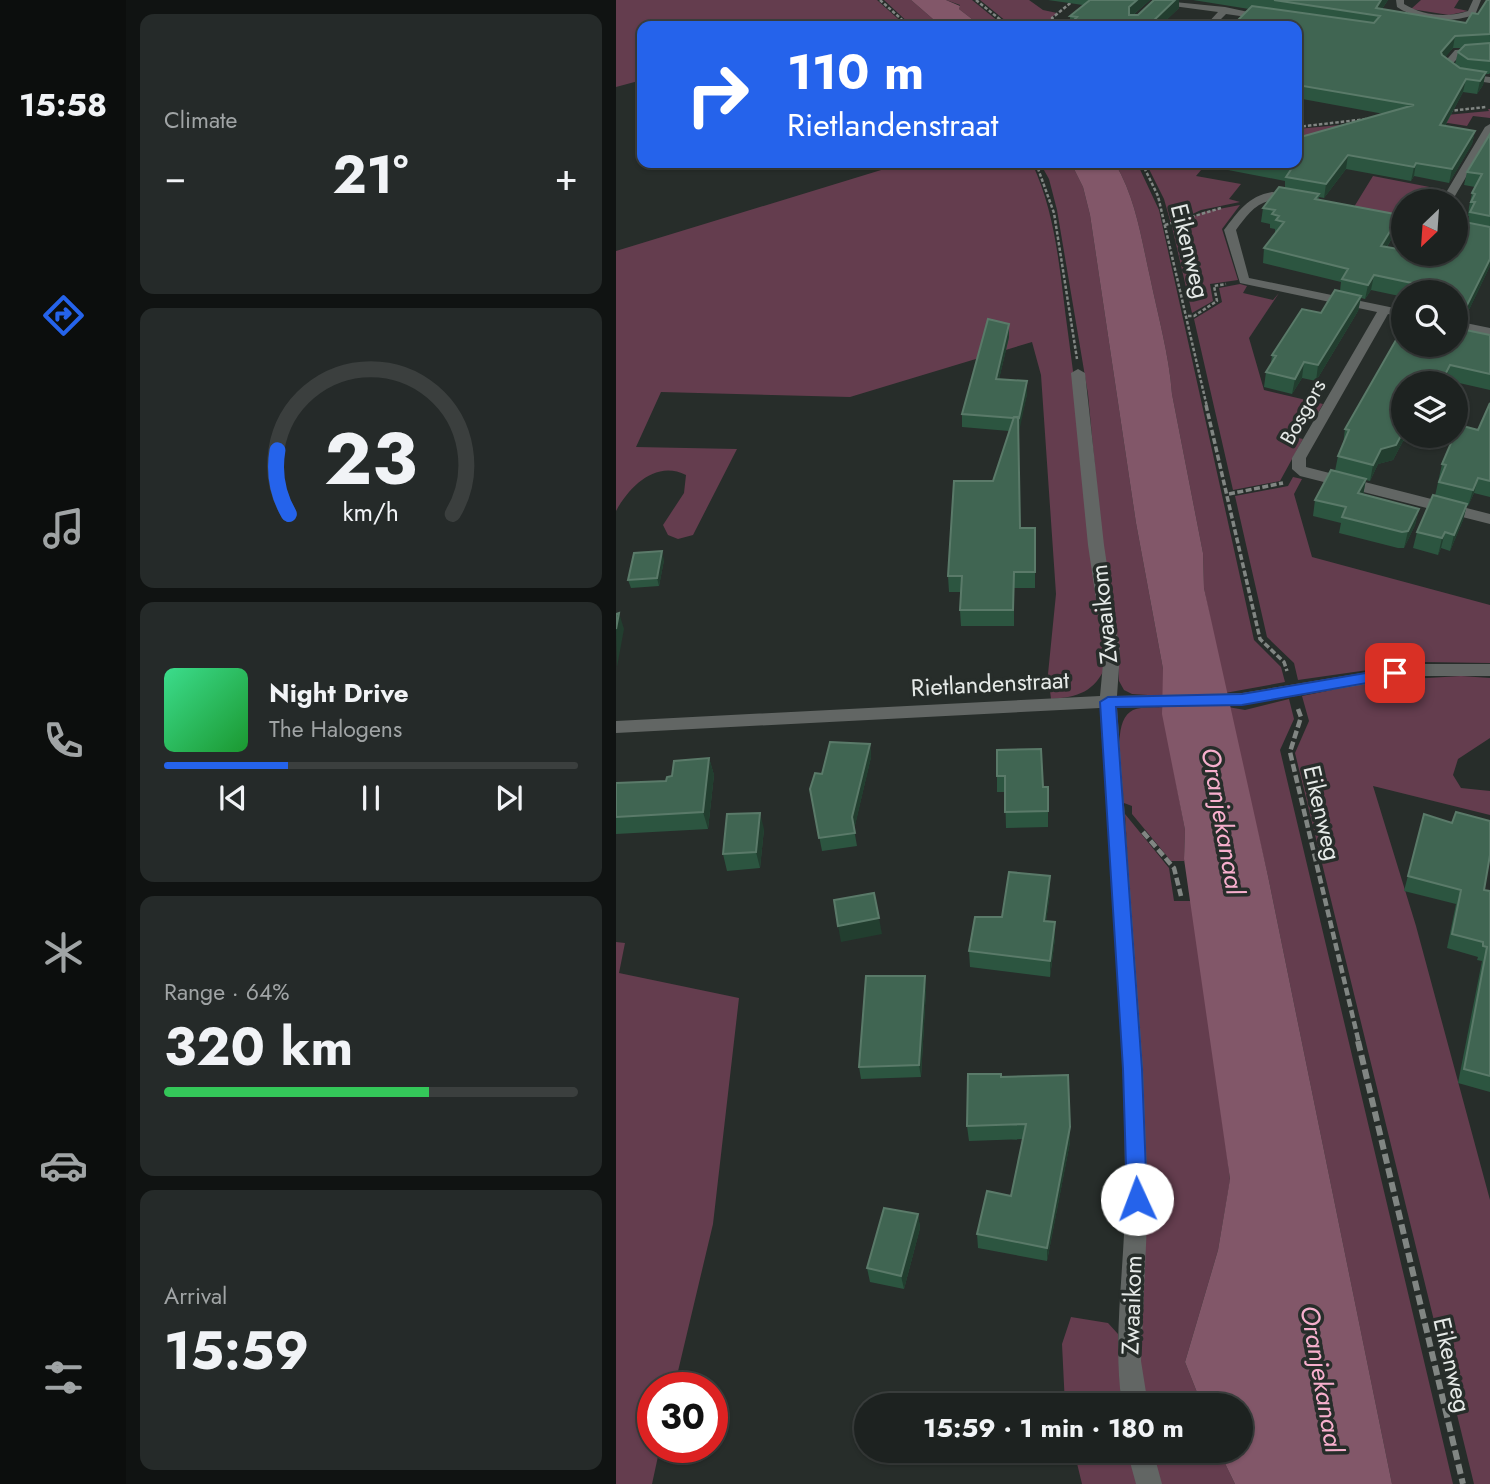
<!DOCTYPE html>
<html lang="en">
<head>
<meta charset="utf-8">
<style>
  :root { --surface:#1d2220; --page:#252a29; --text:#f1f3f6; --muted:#a0a4a5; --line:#3b3f3e; --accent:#2563eb }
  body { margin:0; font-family:Jost,sans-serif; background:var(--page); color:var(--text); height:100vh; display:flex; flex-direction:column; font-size:26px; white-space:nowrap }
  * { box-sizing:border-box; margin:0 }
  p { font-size:23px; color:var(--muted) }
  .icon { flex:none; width:38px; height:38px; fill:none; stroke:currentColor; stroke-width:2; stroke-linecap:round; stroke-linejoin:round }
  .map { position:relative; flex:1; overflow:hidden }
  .sheet { display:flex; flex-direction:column; gap:14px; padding:14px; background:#101312; width:490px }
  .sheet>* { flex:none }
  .banner { position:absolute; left:21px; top:21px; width:665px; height:147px; border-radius:14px; box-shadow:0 2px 5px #0004,0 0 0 2px var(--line); background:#2563eb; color:#fff; overflow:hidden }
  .needle { width:46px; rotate:205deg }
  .buttons { position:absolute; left:775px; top:189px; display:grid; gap:14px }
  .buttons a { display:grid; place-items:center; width:77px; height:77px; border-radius:50%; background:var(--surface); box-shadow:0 2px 5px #0004,0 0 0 2px var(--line); font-size:35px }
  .speed { position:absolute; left:21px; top:1372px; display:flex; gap:14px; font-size:35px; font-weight:700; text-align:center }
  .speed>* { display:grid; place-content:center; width:91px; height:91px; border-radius:50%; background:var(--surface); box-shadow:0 2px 5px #0004,0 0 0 2px var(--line); line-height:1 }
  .speed .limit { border:10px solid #d22; background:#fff; color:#111 }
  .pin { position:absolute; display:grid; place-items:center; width:60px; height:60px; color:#fff; margin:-30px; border-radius:14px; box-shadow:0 4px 10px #0006 }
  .me { position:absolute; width:77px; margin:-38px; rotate:358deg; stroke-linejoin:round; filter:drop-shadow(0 0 5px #0008) }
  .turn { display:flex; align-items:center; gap:24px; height:147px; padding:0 35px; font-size:32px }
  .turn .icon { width:91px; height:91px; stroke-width:2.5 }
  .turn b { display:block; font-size:49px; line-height:60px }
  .big { font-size:52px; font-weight:700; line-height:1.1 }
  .sheet .card { flex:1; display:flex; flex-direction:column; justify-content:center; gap:10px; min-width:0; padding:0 24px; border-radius:14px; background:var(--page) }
  .sheet .dial { align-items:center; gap:0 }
  .dial svg { height:182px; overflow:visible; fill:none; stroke:var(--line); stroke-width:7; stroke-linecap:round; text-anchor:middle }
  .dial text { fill:var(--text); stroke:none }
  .song { display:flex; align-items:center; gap:21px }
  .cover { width:84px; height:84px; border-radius:10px; background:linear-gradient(135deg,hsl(150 70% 55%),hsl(130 70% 35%)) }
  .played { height:7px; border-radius:4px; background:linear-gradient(90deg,var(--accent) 30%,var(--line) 30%) }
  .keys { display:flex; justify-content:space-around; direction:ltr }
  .heat { display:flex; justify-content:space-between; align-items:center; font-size:38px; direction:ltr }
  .charge { height:10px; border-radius:5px; background:linear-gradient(90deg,#34c759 64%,var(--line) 0) }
  .trip { position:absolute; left:238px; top:1393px; width:399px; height:70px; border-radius:35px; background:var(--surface); box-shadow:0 2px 5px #0004,0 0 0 2px var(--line); font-weight:700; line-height:70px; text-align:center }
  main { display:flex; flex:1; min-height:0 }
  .tabs { display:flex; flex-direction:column; width:126px; justify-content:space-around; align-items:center; background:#0c0e0d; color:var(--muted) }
  .tabs .icon { width:49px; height:49px }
  .tabs .active { color:var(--accent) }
  .tabs b { font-size:32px; color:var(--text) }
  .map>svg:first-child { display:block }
  .green { fill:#643d4e }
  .water { fill:#825769 }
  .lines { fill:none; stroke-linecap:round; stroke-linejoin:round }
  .path-far3 { stroke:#818683; stroke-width:2.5; stroke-dasharray:3.5 2; stroke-linecap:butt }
  .path-far2 { stroke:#818683; stroke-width:3.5; stroke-dasharray:6 2.5; stroke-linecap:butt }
  .path-far1 { stroke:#818683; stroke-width:4.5; stroke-dasharray:8 3.5; stroke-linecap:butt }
  .path { stroke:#818683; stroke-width:6; stroke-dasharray:10 4.5; stroke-linecap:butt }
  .minor { fill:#626664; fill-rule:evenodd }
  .wall { fill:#2c5540; fill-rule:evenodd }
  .shaded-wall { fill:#223e2f }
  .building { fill:#406552; stroke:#5a7a69; stroke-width:2 }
  .route { fill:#2563eb; stroke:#184099; stroke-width:2 }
  .labels { text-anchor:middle; stroke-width:7; stroke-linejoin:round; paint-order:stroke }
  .far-street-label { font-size:21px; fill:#e5e9e7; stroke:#272d2a }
  .street-label { font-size:24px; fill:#e5e9e7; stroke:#272d2a }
  .water-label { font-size:26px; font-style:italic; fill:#f7afcd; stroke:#272d2a }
</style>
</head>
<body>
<main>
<nav class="tabs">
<b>15:58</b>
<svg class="icon active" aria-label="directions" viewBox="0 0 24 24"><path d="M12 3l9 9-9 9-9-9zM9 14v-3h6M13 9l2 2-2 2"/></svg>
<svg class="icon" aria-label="music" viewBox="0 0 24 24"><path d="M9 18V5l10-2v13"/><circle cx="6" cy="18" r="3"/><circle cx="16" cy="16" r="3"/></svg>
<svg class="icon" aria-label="phone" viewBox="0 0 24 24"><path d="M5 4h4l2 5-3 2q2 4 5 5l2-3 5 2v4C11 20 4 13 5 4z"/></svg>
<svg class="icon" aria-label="climate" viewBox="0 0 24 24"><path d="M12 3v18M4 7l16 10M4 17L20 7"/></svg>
<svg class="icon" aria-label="car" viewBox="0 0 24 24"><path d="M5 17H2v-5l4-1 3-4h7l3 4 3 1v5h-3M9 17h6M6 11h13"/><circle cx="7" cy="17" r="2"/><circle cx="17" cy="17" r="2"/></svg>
<svg class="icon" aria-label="filters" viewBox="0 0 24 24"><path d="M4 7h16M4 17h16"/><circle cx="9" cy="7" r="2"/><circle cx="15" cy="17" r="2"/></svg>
</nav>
<section class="sheet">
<div class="card"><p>Climate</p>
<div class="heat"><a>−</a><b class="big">21°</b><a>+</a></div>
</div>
<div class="card dial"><svg viewBox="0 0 100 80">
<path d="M14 69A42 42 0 1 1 86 69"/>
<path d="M14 69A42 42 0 0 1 9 41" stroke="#2563eb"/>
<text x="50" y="56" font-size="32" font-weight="700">23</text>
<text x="50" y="72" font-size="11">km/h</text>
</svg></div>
<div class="card">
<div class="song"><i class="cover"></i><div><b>Night Drive</b><p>The Halogens</p></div></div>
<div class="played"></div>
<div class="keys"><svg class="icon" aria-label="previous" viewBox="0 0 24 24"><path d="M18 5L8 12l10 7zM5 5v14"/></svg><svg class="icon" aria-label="pause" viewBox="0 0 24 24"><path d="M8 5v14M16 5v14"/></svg><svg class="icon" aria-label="next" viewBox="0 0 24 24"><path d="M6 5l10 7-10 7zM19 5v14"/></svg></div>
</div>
<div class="card"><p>Range · 64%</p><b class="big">320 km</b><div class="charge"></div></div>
<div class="card"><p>Arrival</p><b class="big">15:59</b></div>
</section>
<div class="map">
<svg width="874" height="1484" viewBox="0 0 874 1484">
  <rect width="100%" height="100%" fill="#272d2a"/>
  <path class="green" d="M0 0H261L290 26H26V80L0 87Z
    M268 0H295L325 26H296Z
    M330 0H356L388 26H365L343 9 344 5Z
    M364 0H413L427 10 441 13 435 18 445 26H396Z
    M805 0H843L838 8 852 11 833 15 795 9Z
    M872 109H874V118L857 116 851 126 832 123 681 138V129L873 111Z
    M288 163H416C441 216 444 276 452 333 467 444 478 554 490 665 479 692 462 697 435 699L432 674 440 594 425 375 416 342 234 397 45 392 20 447 121 449 77 535 62 539 52 535 47 525 68 493 70 475C40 460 14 486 0 511V251Z
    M424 163H455L467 187 474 215 520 523 547 669 548 696 516 694 508 690 503 681 501 632 487 553 472 394 441 210 433 179Z
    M499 163H521L543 210 638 640 665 667 669 682 609 693 588 588 587 553 556 394C553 354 542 316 534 277 525 237 520 199 499 163Z
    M530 163H591L580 176 625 184 613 199 624 202 585 210 555 224 548 199Z
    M757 176 829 190 823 201H788L787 216 738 207Z
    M624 205 606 229 622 280 594 284 597 301 576 313 556 227 587 212Z
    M624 284 631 286 627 293 657 300 663 293 633 338 648 390 707 404 698 420 680 416 669 435 687 439 664 481 617 490 578 319 606 302 603 288Z
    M677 477 686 479 678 494 696 557 874 605V663L808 662 682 680 678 663 651 637 619 496 672 486Z
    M845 676 874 678V738L842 759 837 775 845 788 874 791V815L757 786 800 926 874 1200V1484H858L679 753 693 721 686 696 761 681Z
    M673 699 678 719 664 750 837 1484H776L652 876 612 707 629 710Z
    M546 707 569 830 568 861H555L516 814V806L508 803C507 781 495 725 514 712 521 706 538 708 546 707Z
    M509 814 553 868 558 901H575L611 1154 614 1180 602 1250 569 1362 586 1405H526L520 1358V993Z
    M0 942 9 943 3 973 123 998 97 1224 58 1388H37V1447H44L36 1484H0Z
    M455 1317 492 1323 502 1334 505 1405H449L446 1344Z
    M458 1451H513L521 1484H466Z
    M532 1451H603L619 1484H541Z"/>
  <path class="water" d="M295 0H330L344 6 343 9 365 26H325Z
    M455 163H499C520 199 525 237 534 277 542 316 553 354 556 394L587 553 588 588 652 876 776 1484H619L603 1451H625V1405H586L569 1362 602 1250 614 1179 568 859 569 830 546 714 547 669 520 523 474 215 467 187Z"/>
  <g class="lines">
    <path class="path-far3" d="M264 0 293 26
      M360 0 392 26
      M446 26 436 18 458 0
      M833 111 870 107
      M681 127 751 119
      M420 163 438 213 461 359
      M526 163 542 196 591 407
      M549 225 605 208
      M572 316H578L601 301 598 286 610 284"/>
    <path class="path-far2" d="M590 405 644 639 668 662 671 671
      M613 494 667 483"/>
    <path class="path-far1" d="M682 709 685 717 674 752 743 1043
      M527 832 558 868 565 896"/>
    <path class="path" d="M742 1041 847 1484"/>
    <path class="minor" d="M538 0 609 7 656 17 652 20 610 14 598 26H589L602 12 542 4Z
      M780 0H788V4C807 16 832 18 852 11L857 0H865L859 15C833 23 804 22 781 7Z
      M874 48V54L845 55 835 65 848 74 874 77V83L842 78 825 66 839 50Z
      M874 124V136L836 201H825L869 127Z
      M656 192 680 195 685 198C680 202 677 201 670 200 644 197 634 211 620 230L633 278 788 310V318L772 314 690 458V467L874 514V524L684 476 676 469V458L761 312 624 283 608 230C622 212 632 196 656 192Z
      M840 226 874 233V239L840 232Z
      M840 321 874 328V336L840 329Z
      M462 369 469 373 488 545 504 653 501 696 626 693 800 664H874V676H800L626 705 501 708 527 1069 532 1199 525 1361 532 1405H506C496 1336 509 1268 509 1198 510 1036 494 871 484 708L0 733V721L484 696 488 653 472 545 455 373Z
      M511 1451H537L546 1484H520Z"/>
  </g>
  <path class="wall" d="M432 0H534L517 15H522L538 0H563V8L544 26H454V16L467 5Z
    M577 0H772L766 9 850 23 862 14 874 0V73L873 74H869L867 85 861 94 847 92 829 126 859 131 856 144 833 183 798 176 795 181 730 169 708 198 703 197 702 200 781 229 771 247 828 258 852 222 853 216H852L853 207 856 193 859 187 848 185 851 172 874 134V266L848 320H844L843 328 874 335V390L830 380 788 383V436H803L800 444 787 441 777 460 762 464 754 481 750 480 747 495 803 509 799 525 788 548H782L723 533 725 523 697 516 699 500 719 471 722 456 727 445 729 429 840 292H788V297L755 290 749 299 745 298 742 311 700 381 686 378 676 394 648 387 650 372 655 363 656 355 705 313 724 291 725 282 647 263 648 248 659 235V229L654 228V224L645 222 647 208 669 188V181L612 170 613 163H681L768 114 681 98V26L633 9ZM837 48H846L842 52 839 64 829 57Z
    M393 324V337L383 379 411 394 402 432 404 528H419V588H398V626H345L344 610 345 592H333L332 576 377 481 393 431 346 427V414Z
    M874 403V497L858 493 852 506 851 505 847 520 834 551 825 548 822 555 797 548 801 532 819 496 826 464 862 430Z
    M48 560 43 586 15 588 12 580Z
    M254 744 255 757 238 829 241 846 206 851 194 789 206 774Z
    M381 750 427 787H432V827L390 828 389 792H381Z
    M93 758 98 775 92 829 0 834V783L50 781 56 776Z
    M148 829 144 868 111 871 107 854Z
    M804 829 868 890 874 891V1092L842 1083 866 961 861 960 862 957 831 948 840 904 788 891Z
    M434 892 430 921 439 922V938L434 977 354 967 353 951 386 917Z
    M310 989 305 1077 245 1079 243 1067Z
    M385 1077 454 1142 431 1261 362 1248 361 1234 395 1196 407 1139 353 1141 351 1126Z
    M302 1214 304 1228 288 1289 254 1282 251 1268Z"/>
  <path class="shaded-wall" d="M521 0H534L512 19 513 7Z
    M559 0H563V8L544 26H532Z
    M765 0H772L761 16 760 8Z
    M839 36 837 48 823 64 825 52Z
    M870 72 867 85 861 94 864 81Z
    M850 79 847 92 822 138 824 125Z
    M859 131 856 144 833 183 836 169Z
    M732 155 730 169 708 198 710 184Z
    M800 163 798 176 795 181 798 167Z
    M784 215 781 229 763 260 765 246Z
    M874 259V266L848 320 851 305Z
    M758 275 755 290 749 299 752 285Z
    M745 296 742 311 700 381 702 365Z
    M393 324V337L380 392V379Z
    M688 362 686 378 676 394 679 379Z
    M834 365 829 383H825Z
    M411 381V394L403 432V418Z
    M788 430 787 441 777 460 762 464 754 481 757 465 765 449Z
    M862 478 858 493 852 506 857 490Z
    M750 479 747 495 742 493Z
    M851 504 847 520 834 551 838 535Z
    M803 509 799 525 788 548 792 531Z
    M829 532 825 548 822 555 826 538Z
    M46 551 48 560 43 586 41 578Z
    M3 613 8 629 1 667 0 629Z
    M254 744 255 757 238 830 236 817Z
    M93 758 98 775 92 829 87 812Z
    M144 813 148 829 144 868 140 852Z
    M434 876V892L428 937V921Z
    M263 918 266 934 225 942 222 926Z
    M439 922V938L434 977V961Z
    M309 976 310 989 305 1077 303 1065Z
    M454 1127V1142L431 1261V1248Z
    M302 1214 304 1228 288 1289 285 1276Z"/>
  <path class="building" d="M474 0H521L513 7V15H522L538 0H559L532 26H500L458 20 461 17 454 16Z
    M658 0H765L760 8 850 23 856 13 862 14 871 0H874V34L839 36 825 52 826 55 844 68 870 72 864 81 850 79 824 125 859 131 836 169 800 163 798 167 732 155 710 184 670 177 676 168 646 163H681V138L798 105 681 85V26H616L636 6 758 23 764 16Z
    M874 43V61L852 59 842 52 849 45Z
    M874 134V216L854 212 859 202H855L859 194 856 193 866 174 851 172Z
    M663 187 703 194 699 199 784 215 765 246 788 250V254H806L828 258 830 254H840V237L849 222 874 227V259L851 305 841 306V316L845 317 840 328V292H806L810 286 758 275 752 285 726 279 732 269 648 248 668 222 660 220 663 216 656 214 659 210 647 208Z
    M719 290 745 296 702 365 688 362 679 379 650 372 660 356 656 355 686 309 705 313Z
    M372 319 393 324 380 379 411 381 403 418 398 417 397 418 346 414Z
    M788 326V345H840V328L874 335V374L834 365 825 383H788V430L780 445 765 449 757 465 722 456 733 430 729 429Z
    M874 403V481L862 478 857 490 823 482 830 465 826 464 838 436H840V432L843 425 862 430Z
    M398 417H402L404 528H419V572H398L397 610H344L346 576H332L338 481H377Z
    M715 470 750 479 742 493 803 509 792 531 786 532 726 517 730 507 699 500Z
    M817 495 851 504 838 535 829 532 826 538 801 532Z
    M46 551 41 578 12 580 18 553Z
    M3 613 0 629V614Z
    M214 742 254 744 236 817 239 833 203 838 194 789 199 773 206 774Z
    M425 749 427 787H432V811L389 812V776H381V750Z
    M93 758 87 812 0 817V783L50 781 51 777 56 776 58 761Z
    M840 812 874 821V855L868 890 874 891V1076L848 1069 871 947 867 946V942L836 934 845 890 792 876 808 814 836 823Z
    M144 813 140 852 107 854 111 814Z
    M393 872 434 876 428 921 439 922 434 961 353 951 359 917H386Z
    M258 893 263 918 222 926 218 900Z
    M250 976H309L303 1065 243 1067Z
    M352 1074H385V1077L452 1075 454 1127 431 1248 361 1234 371 1191 395 1196 410 1124 351 1126Z
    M268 1208 302 1214 285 1276 251 1268Z"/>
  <path class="route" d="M779 668 785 669V677L626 705 500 707 526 1069 531 1199 528 1206 521 1209 514 1206 511 1199 507 1069 484 702 492 697 626 694Z"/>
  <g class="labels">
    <g class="far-street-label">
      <text transform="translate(687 412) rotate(-61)" y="7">Bosgors</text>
    </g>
    <g class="street-label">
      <text transform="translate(574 251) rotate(76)" y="8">Eikenweg</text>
      <text transform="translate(488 614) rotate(-96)" y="8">Zwaaikom</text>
      <text transform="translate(374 684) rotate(-3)" y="8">Rietlandenstraat</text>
      <text transform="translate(706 813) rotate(77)" y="8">Eikenweg</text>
      <text transform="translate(516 1305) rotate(-88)" y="8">Zwaaikom</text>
      <text transform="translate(836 1365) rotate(77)" y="8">Eikenweg</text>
    </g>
    <g class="water-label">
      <text transform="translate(607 821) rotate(80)" y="9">Oranjekanaal</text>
      <text transform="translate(706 1379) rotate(80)" y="9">Oranjekanaal</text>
    </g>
  </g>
</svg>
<div class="buttons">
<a><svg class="needle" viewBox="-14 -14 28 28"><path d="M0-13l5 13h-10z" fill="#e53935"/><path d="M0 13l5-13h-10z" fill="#a0a4a5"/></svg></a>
<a><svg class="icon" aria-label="search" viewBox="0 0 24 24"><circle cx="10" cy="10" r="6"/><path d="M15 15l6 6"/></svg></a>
<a><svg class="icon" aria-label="layers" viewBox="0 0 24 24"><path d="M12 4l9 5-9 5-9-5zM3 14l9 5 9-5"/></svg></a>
</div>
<div class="speed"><div class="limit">30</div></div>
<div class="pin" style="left:779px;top:673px;background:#d93025"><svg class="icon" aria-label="arrive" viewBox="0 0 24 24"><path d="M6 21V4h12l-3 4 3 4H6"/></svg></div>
<svg class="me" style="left:521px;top:1199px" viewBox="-20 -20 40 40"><circle r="19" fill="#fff"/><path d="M0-13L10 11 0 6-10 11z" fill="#2563eb"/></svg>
<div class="trip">15:59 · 1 min · 180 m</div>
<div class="banner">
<div class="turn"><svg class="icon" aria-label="right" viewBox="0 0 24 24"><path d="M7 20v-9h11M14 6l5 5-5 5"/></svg><div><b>110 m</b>Rietlandenstraat</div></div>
</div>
</div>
</main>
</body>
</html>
